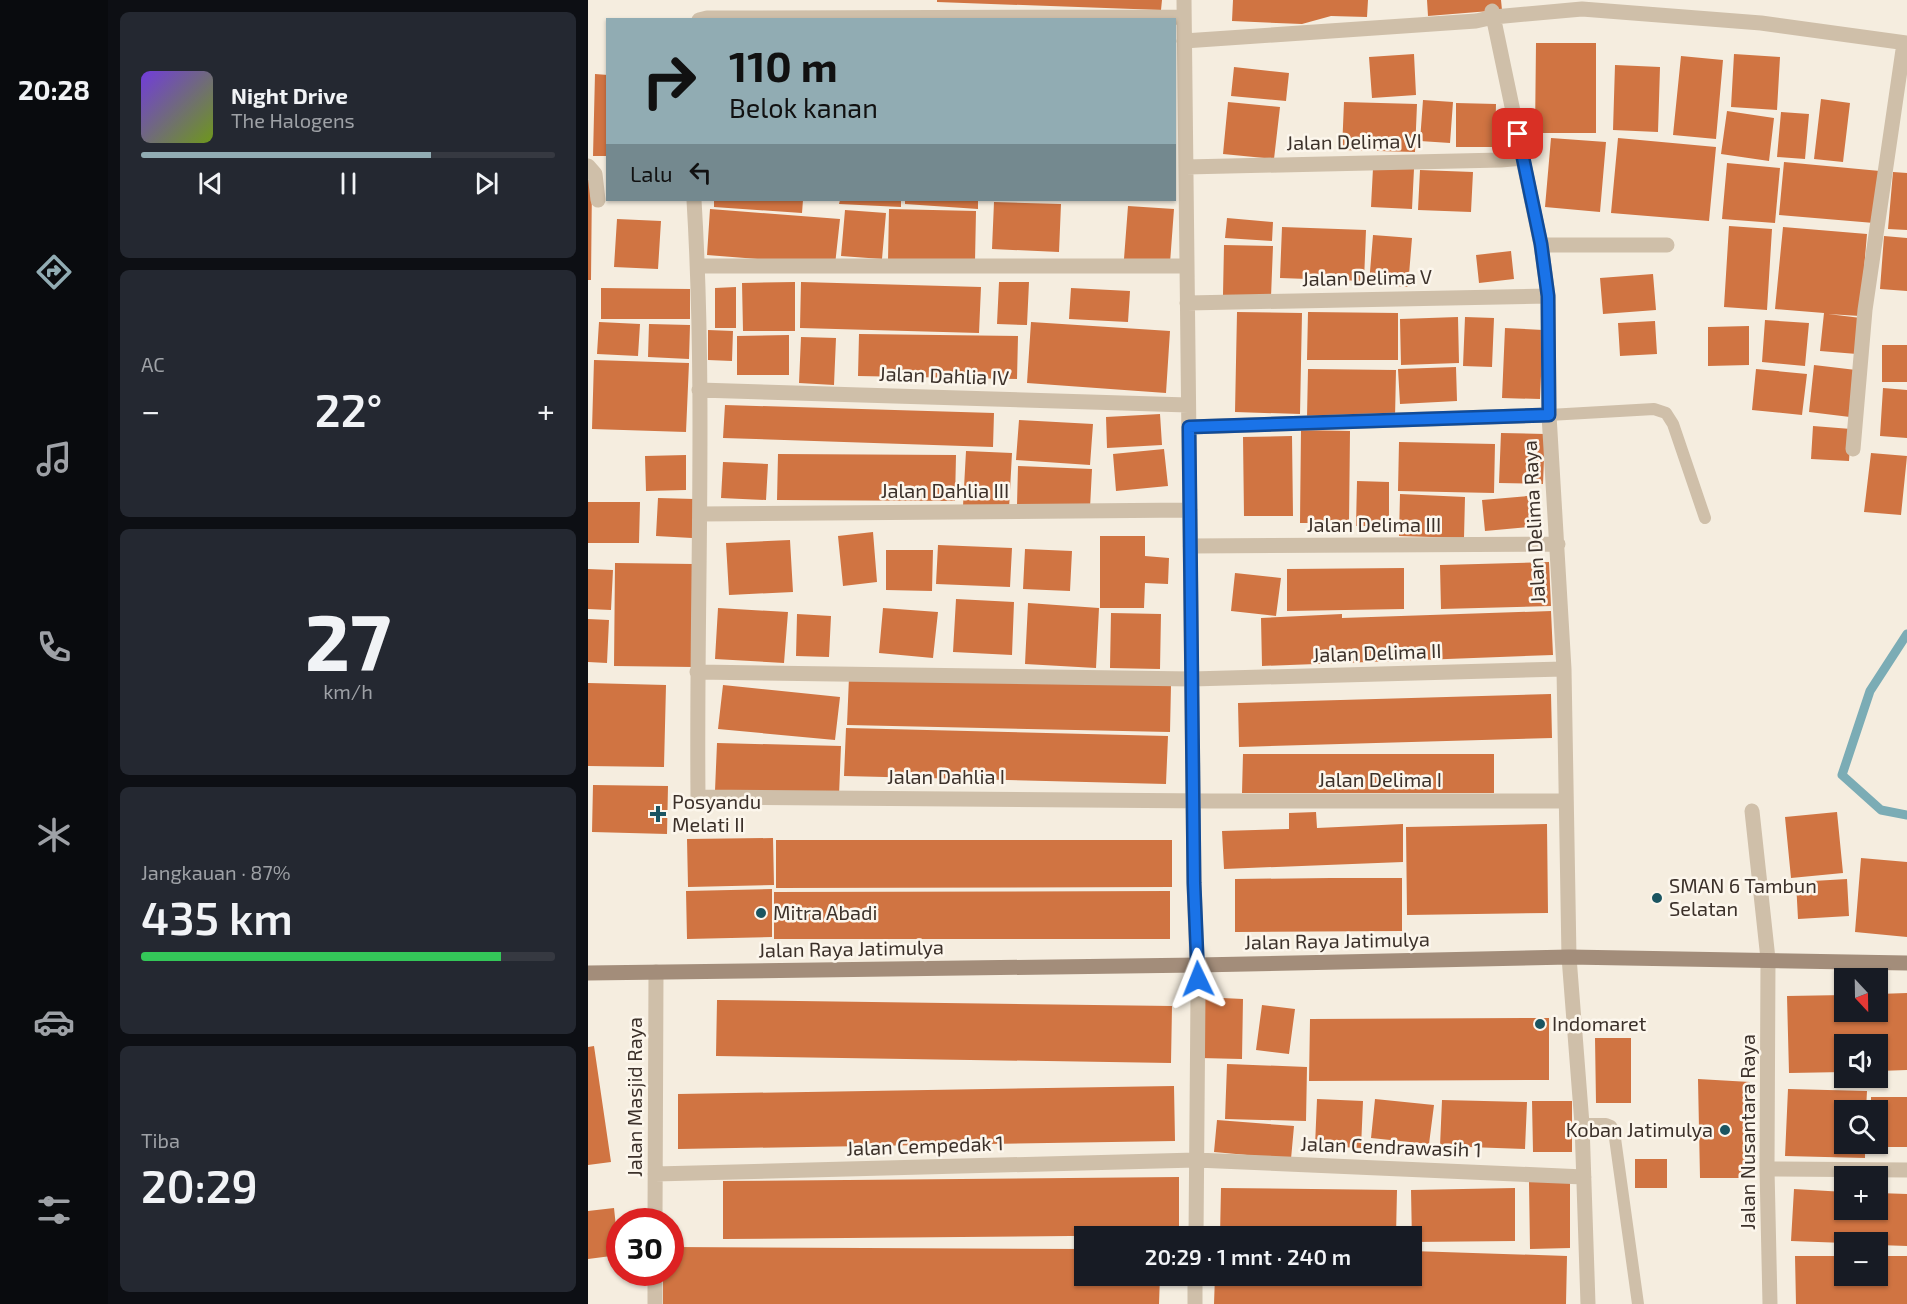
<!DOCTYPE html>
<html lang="id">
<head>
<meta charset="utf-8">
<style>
  :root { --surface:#171b24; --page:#242831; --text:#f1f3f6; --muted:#9ea1a6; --line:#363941; --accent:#91acb3 }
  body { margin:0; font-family:"Exo 2",sans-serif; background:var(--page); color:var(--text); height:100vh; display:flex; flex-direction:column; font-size:22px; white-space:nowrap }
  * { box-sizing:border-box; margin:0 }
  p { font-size:20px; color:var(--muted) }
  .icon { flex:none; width:33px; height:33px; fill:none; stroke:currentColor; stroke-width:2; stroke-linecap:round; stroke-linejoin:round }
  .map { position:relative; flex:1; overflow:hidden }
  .drawer { display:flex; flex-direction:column; gap:12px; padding:12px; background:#0d0f14; width:480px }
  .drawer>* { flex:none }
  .hud { position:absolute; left:18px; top:18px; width:570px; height:183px; border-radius:0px; box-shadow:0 2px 4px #0004; background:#91acb3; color:#111; overflow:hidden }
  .needle { width:39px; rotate:158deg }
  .controls { position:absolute; left:1246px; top:968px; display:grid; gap:12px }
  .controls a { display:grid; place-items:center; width:54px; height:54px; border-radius:0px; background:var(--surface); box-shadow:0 2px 4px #0004; font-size:30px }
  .speed { position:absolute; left:18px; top:1208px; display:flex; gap:12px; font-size:30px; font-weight:700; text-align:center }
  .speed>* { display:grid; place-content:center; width:78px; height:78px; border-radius:50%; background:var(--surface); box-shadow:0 2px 4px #0004; line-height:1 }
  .speed .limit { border:9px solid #d22; background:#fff; color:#111 }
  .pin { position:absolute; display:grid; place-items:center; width:51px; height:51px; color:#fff; margin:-26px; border-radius:12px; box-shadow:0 3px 9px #0006 }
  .me { position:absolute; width:66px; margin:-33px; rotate:358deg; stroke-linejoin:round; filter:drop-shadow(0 0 4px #0008) }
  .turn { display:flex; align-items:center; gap:21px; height:126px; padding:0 24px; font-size:27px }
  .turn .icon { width:78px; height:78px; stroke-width:2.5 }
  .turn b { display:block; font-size:42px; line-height:51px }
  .then { display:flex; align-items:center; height:57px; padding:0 24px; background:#0003; gap:12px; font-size:22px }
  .big { font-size:45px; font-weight:600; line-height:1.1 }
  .drawer .card { flex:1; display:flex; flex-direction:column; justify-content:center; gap:9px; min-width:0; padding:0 21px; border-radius:9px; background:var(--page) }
  .drawer .dial { align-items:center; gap:0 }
  .dial b { font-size:78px; line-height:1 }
  .song { display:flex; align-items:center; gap:18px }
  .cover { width:72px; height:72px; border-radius:9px; background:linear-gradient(135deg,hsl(260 70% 55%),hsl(80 70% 35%)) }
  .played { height:6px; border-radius:3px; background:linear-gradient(90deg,var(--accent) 70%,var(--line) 70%) }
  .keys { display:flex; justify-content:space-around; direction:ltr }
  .heat { display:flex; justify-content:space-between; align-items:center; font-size:33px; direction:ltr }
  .charge { height:9px; border-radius:4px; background:linear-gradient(90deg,#34c759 87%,var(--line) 0) }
  .trip { position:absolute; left:486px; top:1226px; width:348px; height:60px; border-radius:0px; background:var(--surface); box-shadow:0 2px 4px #0004; font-weight:600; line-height:60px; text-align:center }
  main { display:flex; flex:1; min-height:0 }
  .dock { display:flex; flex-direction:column; width:108px; justify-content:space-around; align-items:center; background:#090b0e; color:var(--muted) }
  .dock .icon { width:42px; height:42px }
  .dock .current { color:var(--accent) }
  .dock b { font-size:27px; color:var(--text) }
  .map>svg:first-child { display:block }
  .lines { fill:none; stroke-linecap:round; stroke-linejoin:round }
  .stream { stroke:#7bacb5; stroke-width:9 }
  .building { fill:#d07442 }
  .service { stroke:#cfbfa9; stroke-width:12 }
  .minor { stroke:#cfbfa9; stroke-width:15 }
  .secondary { stroke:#a38d7a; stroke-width:15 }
  .route-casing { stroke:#114b97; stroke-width:15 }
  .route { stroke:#1a73e8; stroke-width:10 }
  .poi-dot { fill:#1b5561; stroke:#fcf6ec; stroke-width:2 }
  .labels { text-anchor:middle; stroke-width:5; stroke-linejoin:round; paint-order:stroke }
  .street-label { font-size:20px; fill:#3c312a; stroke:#fcf6ec }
  .poi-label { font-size:20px; fill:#3c312a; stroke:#fcf6ec; text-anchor:start }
</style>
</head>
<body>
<main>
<nav class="dock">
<b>20:28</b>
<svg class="icon current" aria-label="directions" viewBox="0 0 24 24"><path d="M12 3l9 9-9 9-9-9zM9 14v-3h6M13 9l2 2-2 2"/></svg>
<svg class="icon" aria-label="music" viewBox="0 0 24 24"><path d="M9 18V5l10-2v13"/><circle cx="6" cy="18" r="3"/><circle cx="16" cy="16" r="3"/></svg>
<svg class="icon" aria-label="phone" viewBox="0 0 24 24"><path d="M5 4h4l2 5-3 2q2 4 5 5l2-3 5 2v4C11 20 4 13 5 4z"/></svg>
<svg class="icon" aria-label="climate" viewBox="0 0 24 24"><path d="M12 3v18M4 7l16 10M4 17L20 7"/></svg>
<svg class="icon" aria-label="car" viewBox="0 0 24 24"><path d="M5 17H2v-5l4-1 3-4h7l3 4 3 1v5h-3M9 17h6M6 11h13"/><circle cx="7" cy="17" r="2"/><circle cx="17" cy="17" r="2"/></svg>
<svg class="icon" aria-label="filters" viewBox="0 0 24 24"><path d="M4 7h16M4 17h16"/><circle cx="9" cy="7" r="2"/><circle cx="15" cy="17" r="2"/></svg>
</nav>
<section class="drawer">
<div class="card">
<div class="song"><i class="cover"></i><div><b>Night Drive</b><p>The Halogens</p></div></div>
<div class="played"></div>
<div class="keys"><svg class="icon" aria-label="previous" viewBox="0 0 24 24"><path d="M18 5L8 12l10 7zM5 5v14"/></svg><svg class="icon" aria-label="pause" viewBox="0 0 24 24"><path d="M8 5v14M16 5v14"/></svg><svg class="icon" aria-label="next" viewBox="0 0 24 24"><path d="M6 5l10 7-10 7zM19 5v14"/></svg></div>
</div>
<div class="card"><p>AC</p>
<div class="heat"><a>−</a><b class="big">22°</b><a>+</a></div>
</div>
<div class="card dial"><b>27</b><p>km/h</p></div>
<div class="card"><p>Jangkauan · 87%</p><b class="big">435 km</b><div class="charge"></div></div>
<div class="card"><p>Tiba</p><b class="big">20:29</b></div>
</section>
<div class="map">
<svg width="1319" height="1304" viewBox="0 0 1319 1304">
  <rect width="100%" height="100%" fill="#f5eddf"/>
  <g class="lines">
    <path class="stream" d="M1319 634 1282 691 1254 775 1293 810 1319 815"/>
  </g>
  <path class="building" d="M349 0H574L573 10 349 2Z
    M645 0H780L779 17 743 16 714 24 644 21Z
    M839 0H913L914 10 840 16Z
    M948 43H1008V133H947Z
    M826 54 828 95 784 98 781 57Z
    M1146 54 1192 57 1189 110 1143 107Z
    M1093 56 1135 60 1128 139 1085 135Z
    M1027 65 1072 67 1070 132 1025 130Z
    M646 67 701 73 698 101 643 96Z
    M7 74 20 75V156H5Z
    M1233 99 1262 103 1255 162 1226 159Z
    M835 100 865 102 862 143 832 141Z
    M640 102 692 107 686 159 635 154Z
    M756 102 829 104 827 152 754 150Z
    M868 103 908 104 907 147H868Z
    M1139 111 1186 118 1181 161 1133 154Z
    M1193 112 1221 114 1217 159 1189 157Z
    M963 138 1018 142 1012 212 957 207Z
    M1030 138 1128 147 1121 221 1023 213Z
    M1196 162 1292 171 1286 223 1191 215Z
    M1139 163 1192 168 1187 223 1134 219Z
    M785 168 826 169 824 209 783 207Z
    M832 170 885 172 883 212 830 210Z
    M1305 172 1319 173V230L1300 229Z
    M0 180H4L3 280H0Z
    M126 200H215L214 213 126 207Z
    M252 200H313V207L251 204Z
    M317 200H390V209L317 204Z
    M406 202 473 204 471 252 404 249Z
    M540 206 586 209 582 263 536 259Z
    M122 209 252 219 247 265 119 255Z
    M301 209 388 211 387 262 300 261Z
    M257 210 298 213 294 259 253 256Z
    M639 218 685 222 684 241 637 238Z
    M29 219 73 221 70 269 26 267Z
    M1141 226 1184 229 1179 310 1136 307Z
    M694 227 778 230 776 281 692 278Z
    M1195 227 1279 234 1272 316 1240 314 1273 318 1269 354 1232 351 1236 313 1187 309Z
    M785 235 824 238 820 287 781 284Z
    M1296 236 1319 238V291L1292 289Z
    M636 245 685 246 683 297 635 295Z
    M923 251 926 279 891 283 888 255Z
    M1065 274 1068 310 1015 314 1012 278Z
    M207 282V331H155L154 283Z
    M213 282 393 287 391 333 212 328Z
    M411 282H441L439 325 409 324Z
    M148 287V328H127V288Z
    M13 288 102 289V319H13Z
    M483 288 542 291 540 322 481 319Z
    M649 312 714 313 712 414 647 412Z
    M720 312 810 313V360H719Z
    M870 317 871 363 813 365 812 319Z
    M877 317 906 318 904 367 875 366Z
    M1177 320 1221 323 1217 366 1174 362Z
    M1067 321 1069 354 1032 356 1030 323Z
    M11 322 52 324 50 356 9 354Z
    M443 322 582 331 578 393 439 383Z
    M61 324 102 325 101 359 60 357Z
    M1161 326V365L1120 366V327Z
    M917 328 955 330 952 399 914 398Z
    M120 330 145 331 144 361 120 360Z
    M271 334 430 336 429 379 270 376Z
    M201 335V375H149V336Z
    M213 337 248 338 246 385 211 383Z
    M1294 345H1319V382H1294Z
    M6 360 101 363 98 432 4 429Z
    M1226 365 1268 370 1262 417 1221 412Z
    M868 367 869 401 812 404 810 369Z
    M720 369 808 370 807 418 719 417Z
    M1168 369 1219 374 1214 415 1164 410Z
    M1295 388 1319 390V438L1292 436Z
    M137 405 406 413 405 447 135 438Z
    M572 414 574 445 519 448 518 417Z
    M431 420 505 424 502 465 428 460Z
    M1225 426 1263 429 1261 461 1223 459Z
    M713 430 762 431 761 523H712Z
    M913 433 957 434 955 484 911 483Z
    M704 436 705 516H656L655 437Z
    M811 442 907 444 906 493 810 491Z
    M576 449 580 486 528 491 525 454Z
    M378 451 424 453 421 509 375 506Z
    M1283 453 1319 456 1313 515 1276 512Z
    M190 454 368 455 367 501 189 500Z
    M98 455V490L58 491 57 456Z
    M135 462 180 464 178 500 133 498Z
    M430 466 504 469 502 508 429 505Z
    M769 481 801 482V526H768Z
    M812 494 877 497 876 538 811 536Z
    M951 495 953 526 897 531 894 500Z
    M70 498 106 499 104 538 68 536Z
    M0 502H52L51 543H0Z
    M285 532 289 582 255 586 250 536Z
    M512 536H557V556L581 558 580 584 557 583 556 608H512Z
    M202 540 205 592 141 595 138 543Z
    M350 545 424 548 422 587 348 584Z
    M437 549 484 551 482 591 435 589Z
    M298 550H345L344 591 298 590Z
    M961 562 963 606 853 609 852 565Z
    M27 563 106 564 105 667 26 666Z
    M816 568V609L699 611V569Z
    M0 569 25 570 23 610 0 609Z
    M647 573 693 578 688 616 643 611Z
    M368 599 426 602 424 655 365 652Z
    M440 603 511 608 508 668 437 664Z
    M130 608 200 612 196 663 127 659Z
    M295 608 350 612 345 658 291 653Z
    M963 611 965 655 674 666 673 618 754 614V618Z
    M523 613 573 614 572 669 522 668Z
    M209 614 243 616 241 657 208 656Z
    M0 619 21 620 19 663 0 662Z
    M261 677 583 685 582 732 259 725Z
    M0 683 78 685 76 767 0 766Z
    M135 685 252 697 247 740 130 729Z
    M963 694 964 738 651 747 650 703Z
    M258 728 580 736 578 784 256 776Z
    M129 743 253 746 251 795 127 791Z
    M655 754H906V793H654Z
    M5 785 80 786 79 834 4 832Z
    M728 812 729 828 815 824V862L636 869 634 831 701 829V813Z
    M1249 812 1255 873 1203 878 1197 817Z
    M959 824 960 913 819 915 818 827Z
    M185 838 186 885 100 887 99 839Z
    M188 840H584V887L188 888Z
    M1273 858 1319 862V937L1267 932Z
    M743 878H814V931L647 932V879Z
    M1259 879 1261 916 1210 919 1208 882Z
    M184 889V937L99 939 98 891Z
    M582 891V939H186V892Z
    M1319 993V1070L1290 1071V1044H1257V1072L1201 1073 1199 996 1257 995V1011H1290V994Z
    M614 997 655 999 654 1059 612 1058Z
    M129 1000 584 1006 583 1063 128 1056Z
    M674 1005 707 1009 701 1054 668 1050Z
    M961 1018V1080L721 1081 722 1019Z
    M1007 1038H1043V1103H1008Z
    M6 1046 23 1162 0 1165V1047Z
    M639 1064 719 1067 718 1121 637 1119Z
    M1110 1079 1162 1082 1163 1178H1112Z
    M586 1086 587 1141 90 1149V1094Z
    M1200 1089 1279 1091 1278 1110H1257V1143H1277V1158L1197 1156Z
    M1283 1097H1319V1147H1283V1143H1290V1110H1283Z
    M729 1099 775 1101 773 1148 727 1146Z
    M787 1099 846 1105 841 1144 783 1138Z
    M854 1100 939 1102 937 1149 852 1146Z
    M944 1101H984V1152H945Z
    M629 1120 706 1126 703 1159 626 1152Z
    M1047 1159H1079V1188H1047Z
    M591 1177V1235L135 1239V1181Z
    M982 1181V1248L942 1249 941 1182Z
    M633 1188 809 1190 808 1236H632Z
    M927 1188V1241L824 1242 823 1190Z
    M1206 1189 1257 1192V1209H1290V1193L1319 1194V1246L1290 1245V1242L1257 1243 1203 1241Z
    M26 1208 31 1255 0 1259V1211Z
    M82 1247 496 1249V1275H572L571 1304H75V1272H82Z
    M824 1251 979 1256 978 1304H626L627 1275H824Z
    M1207 1256H1257V1275H1290V1256H1319V1304H1208Z"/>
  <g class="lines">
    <path class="service" d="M961 415 1066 409 1078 413 1085 424 1117 518
      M994 1124H1018L1023 1126 1026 1131 1050 1304"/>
    <path class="minor" d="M596 0 606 883 610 993 608 1236
      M904 11 953 245 960 296 961 415 976 669 981 957 994 1124 1000 1304
      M111 20 119 18 596 17
      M596 41 888 21 906 17 994 9 1173 23 1319 43
      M0 166 7 174 10 200
      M598 167 913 160 935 158
      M106 200C118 398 108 598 110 797L622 801H978
      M953 245H1079
      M110 266H599
      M599 303 960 296
      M111 390 600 405
      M601 427 961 415
      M1265 449 1277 310 1316 43
      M112 514 602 510
      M602 546 970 544
      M109 672 604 679 976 669
      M1164 811 1180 959 1179 1169 1182 1304
      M1179 1169 1319 1170
      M67 1174 608 1160 996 1177
      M67 1221 68 972
      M67 1304V1272
      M607 1304V1275"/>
    <path class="secondary" d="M0 973 610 965 981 957 1319 963"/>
  </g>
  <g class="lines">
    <defs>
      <path id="route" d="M610 979 606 883 601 427 961 415 960 296 953 244 930 134"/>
    </defs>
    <use href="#route" class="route-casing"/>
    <use href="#route" class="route"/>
  </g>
  <g class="poi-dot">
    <path d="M67 805h6v6h6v6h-6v6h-6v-6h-6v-6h6z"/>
    <circle cx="1069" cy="898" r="6"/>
    <circle cx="173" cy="913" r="6"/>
    <circle cx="952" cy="1024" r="6"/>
    <circle cx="1137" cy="1130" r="6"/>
  </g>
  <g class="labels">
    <g class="street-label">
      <text transform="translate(766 142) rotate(-1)" y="7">Jalan Delima VI</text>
      <text transform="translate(779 278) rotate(-1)" y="7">Jalan Delima V</text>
      <text transform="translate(356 376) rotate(2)" y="7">Jalan Dahlia IV</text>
      <text x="357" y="498">Jalan Dahlia III</text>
      <text transform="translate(946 522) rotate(-93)" y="7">Jalan Delima Raya</text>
      <text x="786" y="532">Jalan Delima III</text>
      <text transform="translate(789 653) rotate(-2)" y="7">Jalan Delima II</text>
      <text x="358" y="784">Jalan Dahlia I</text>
      <text x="792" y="787">Jalan Delima I</text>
      <text transform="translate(749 941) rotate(-1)" y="7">Jalan Raya Jatimulya</text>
      <text transform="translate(263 949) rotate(-1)" y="7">Jalan Raya Jatimulya</text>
      <text transform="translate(47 1097) rotate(-90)" y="7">Jalan Masjid Raya</text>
      <text transform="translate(1160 1132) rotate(-90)" y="7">Jalan Nusantara Raya</text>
      <text transform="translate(337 1146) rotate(-2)" y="7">Jalan Cempedak 1</text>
      <text transform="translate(803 1147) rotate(2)" y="7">Jalan Cendrawasih 1</text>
    </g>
    <g class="poi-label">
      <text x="84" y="809">Posyandu<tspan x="84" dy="23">Melati II</tspan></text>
      <text x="1081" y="893">SMAN 6 Tambun<tspan x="1081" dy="23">Selatan</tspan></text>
      <text x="185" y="920">Mitra Abadi</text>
      <text x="964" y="1031">Indomaret</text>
      <text x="1125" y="1137" text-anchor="end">Koban Jatimulya</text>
    </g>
  </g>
</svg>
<div class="controls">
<a><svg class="needle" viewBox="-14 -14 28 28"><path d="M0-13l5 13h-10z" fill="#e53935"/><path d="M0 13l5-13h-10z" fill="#9ea1a6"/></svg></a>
<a><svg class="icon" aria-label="sound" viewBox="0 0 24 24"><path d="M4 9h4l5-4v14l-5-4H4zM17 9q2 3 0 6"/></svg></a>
<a><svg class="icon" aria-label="search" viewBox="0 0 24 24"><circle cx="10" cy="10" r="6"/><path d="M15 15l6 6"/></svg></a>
<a>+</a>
<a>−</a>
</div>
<div class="speed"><div class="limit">30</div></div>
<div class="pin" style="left:930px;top:134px;background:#d93025"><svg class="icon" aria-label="arrive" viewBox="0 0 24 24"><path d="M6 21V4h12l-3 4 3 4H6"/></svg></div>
<svg class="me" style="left:610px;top:979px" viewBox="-20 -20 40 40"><path d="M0-17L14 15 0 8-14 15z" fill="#1a73e8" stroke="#fff" stroke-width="4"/></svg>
<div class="trip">20:29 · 1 mnt · 240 m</div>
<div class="hud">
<div class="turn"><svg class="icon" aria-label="right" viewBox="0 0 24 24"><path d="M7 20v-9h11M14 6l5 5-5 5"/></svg><div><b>110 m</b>Belok kanan</div></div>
<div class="then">Lalu<svg class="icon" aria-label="left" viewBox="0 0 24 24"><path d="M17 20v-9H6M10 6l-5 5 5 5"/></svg></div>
</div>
</div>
</main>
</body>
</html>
